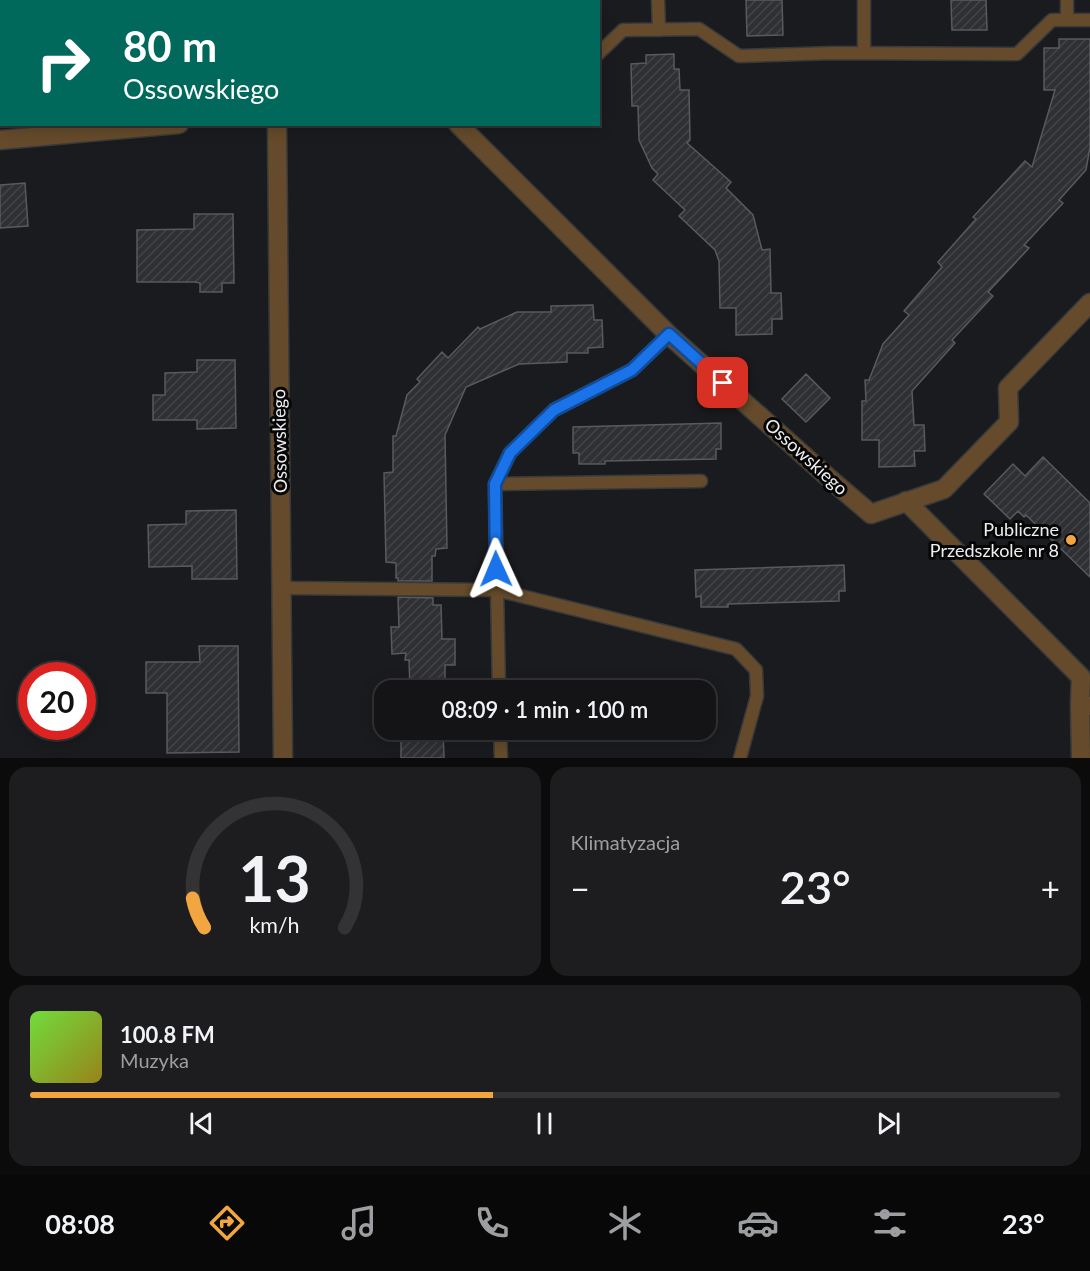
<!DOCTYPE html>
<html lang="pl">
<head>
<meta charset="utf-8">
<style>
  :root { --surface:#141416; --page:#1d1d1f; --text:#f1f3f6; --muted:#9d9ea1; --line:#333335; --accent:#f1a63f }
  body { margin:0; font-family:Lato,sans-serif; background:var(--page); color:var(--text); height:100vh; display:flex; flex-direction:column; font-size:22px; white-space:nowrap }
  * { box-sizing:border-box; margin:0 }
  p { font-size:20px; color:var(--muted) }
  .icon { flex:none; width:33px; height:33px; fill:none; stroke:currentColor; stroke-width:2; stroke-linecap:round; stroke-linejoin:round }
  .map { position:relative; height:758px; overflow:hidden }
  .sheet { display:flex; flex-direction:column; gap:9px; padding:9px; background:#0b0b0c; flex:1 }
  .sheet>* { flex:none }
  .guide { position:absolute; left:0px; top:0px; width:600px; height:126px; box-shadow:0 3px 15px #0003,0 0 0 2px var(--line); background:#00695c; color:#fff; overflow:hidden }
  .speed { position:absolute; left:18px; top:662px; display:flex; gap:12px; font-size:30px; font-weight:700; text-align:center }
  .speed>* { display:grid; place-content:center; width:78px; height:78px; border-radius:50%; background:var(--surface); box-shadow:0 3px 15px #0003,0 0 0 2px var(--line); line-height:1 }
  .speed .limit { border:9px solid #d22; background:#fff; color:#111 }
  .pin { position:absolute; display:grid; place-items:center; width:51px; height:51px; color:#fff; margin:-26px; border-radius:12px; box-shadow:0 3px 9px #0006 }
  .me { position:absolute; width:66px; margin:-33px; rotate:359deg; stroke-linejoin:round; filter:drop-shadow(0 0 4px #0008) }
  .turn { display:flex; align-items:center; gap:21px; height:126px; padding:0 24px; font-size:27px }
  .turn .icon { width:78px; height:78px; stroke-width:2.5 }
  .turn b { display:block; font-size:42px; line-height:51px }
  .big { font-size:45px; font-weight:600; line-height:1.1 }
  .sheet .widget { flex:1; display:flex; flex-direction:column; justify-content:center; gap:9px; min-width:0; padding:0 21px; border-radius:18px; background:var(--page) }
  .sheet .dial { align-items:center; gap:0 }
  .dial svg { height:156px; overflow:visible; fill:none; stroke:var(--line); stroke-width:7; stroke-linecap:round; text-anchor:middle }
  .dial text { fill:var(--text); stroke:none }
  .song { display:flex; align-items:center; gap:18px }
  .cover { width:72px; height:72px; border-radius:9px; background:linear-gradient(135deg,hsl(100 70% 55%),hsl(50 70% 35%)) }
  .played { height:6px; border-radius:3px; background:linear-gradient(90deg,var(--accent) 45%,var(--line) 45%) }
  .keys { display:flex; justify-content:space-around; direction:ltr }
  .heat { display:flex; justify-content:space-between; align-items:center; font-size:33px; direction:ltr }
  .sheet .tiles { flex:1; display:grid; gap:9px; grid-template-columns:1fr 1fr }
  .widget:last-child { grid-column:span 2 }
  .trip { position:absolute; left:374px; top:680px; width:342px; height:60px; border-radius:18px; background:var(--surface); box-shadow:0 3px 15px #0003,0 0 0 2px var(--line); font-weight:600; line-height:60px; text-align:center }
  .dock { display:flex; height:96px; justify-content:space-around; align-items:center; background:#080809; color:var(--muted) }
  .dock .icon { width:42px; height:42px }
  .dock .on { color:var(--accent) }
  .dock b { font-size:27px; color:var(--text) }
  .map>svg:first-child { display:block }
  .building { fill:url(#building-hatch); stroke:#595a5d; stroke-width:1.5 }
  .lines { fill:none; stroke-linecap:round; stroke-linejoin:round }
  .service-casing { stroke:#38393b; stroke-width:15 }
  .minor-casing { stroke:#38393b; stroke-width:21 }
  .service { stroke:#654b2b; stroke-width:12 }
  .minor { stroke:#654b2b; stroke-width:18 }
  .route-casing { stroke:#114b97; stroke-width:15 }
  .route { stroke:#1a73e8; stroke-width:10 }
  .poi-dot { fill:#f1a63f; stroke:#060607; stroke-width:2 }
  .labels { text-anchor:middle; stroke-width:6; stroke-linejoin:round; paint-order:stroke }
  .street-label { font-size:18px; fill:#edeeef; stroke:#060607 }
  .poi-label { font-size:18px; fill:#edeeef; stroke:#060607; text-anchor:end }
</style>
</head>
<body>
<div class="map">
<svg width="1090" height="758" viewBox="0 0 1090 758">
  <defs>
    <pattern id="building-hatch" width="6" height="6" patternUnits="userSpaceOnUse" patternTransform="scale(1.5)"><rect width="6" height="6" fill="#2f3033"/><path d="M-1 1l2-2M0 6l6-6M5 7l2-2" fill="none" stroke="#434447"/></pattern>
  </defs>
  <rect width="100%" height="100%" fill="#1a1b1e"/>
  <path class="building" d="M746 0H782L783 35 747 36Z
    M951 0H986L987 30H952Z
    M1059 39H1090V147L1086 170 1059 200 1063 203 1024 245 1029 248 988 292 993 296 952 340 955 343 912 391 914 425H924L925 451H914L915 466 879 467V440H862V401H866L865 380H869L883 344 909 315 904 311 942 267 938 262 976 219 973 217 1025 161 1032 167 1055 90H1044V48H1059Z
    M674 54V69H679L680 90H689L690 140 687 143 731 182 726 188 753 215 762 250 770 249 771 293H781L782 319H772V334L736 335V308H720L719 261 715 250 679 216 685 210 653 180 658 174 652 168 639 140 638 106H632L631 64 646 63V55Z
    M25 183 28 226 0 228V185Z
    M194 214H233L234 283H222V292H200V283L195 282H137V230L194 229Z
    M593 305 594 320H602L603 347 588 348V353H567V362L519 364 466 387 445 435 447 548 436 549 435 556H432V581H398V578H396V563L386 562 384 473 393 472V436H396L407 395 420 382 417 379 442 352 448 358 478 327 480 329 517 312H551V306Z
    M197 360H235L236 428 197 429V420H153V395H165V373L197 372Z
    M806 374 830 398 806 422 782 399Z
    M721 423V449H716V459L605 461V464H579V453H573V427Z
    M1043 457 1090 503V577L1026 515 1024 517 1018 511 1010 519 984 494 1013 464 1025 476Z
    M236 510 237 579H192V566L149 567 148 525 186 524V511Z
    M844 565 845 591H839V601L728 604V607H701V596L696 597 695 570Z
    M398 597 433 598V605H441L442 639H455V665H445V690H410L409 660H405L406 653 392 654 391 627H399Z
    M199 646H238L239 752 167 753V693H146V662H200Z
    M401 729H443L444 758H401Z"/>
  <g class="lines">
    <defs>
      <path id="service" d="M658 0 659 30
        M864 0V53
        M1067 0V20
        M598 54 623 30 699 29 739 56 833 53 1017 54 1052 20H1090
        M495 484 510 453 554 410 632 370 669 335
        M282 588 497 590 736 649 756 670 757 696 740 758
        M499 690 495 484 701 481
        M500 729 501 758"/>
      <path id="minor" d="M275 0V2
        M277 124 283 758
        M458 124 669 335 830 479 871 514 944 489 1009 422 1008 388 1090 303
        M0 140 179 124
        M906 501 1081 677 1080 705 1090 706
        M1080 705 1081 758"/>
    </defs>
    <use href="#service" class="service-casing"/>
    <use href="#minor" class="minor-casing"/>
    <use href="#service" class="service"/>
    <use href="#minor" class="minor"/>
  </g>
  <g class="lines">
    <defs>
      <path id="route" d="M496 569 495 484 510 453 554 410 632 370 669 334 723 383"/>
    </defs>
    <use href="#route" class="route-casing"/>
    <use href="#route" class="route"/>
  </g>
  <circle class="poi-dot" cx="1071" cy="540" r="6"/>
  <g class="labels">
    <g class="street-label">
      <text transform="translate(280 441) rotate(-91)" y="6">Ossowskiego</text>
      <text transform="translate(806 457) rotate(42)" y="6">Ossowskiego</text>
    </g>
    <g class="poi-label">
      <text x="1059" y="536">Publiczne<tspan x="1059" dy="21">Przedszkole nr 8</tspan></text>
    </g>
  </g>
</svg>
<div class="speed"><div class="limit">20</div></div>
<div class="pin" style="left:723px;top:383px;background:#d93025"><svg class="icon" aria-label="arrive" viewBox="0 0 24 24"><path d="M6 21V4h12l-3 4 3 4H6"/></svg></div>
<svg class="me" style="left:496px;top:569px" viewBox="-20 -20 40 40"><path d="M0-17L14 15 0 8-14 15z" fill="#1a73e8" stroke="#fff" stroke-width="4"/></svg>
<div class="trip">08:09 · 1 min · 100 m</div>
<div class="guide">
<div class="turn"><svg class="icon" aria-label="right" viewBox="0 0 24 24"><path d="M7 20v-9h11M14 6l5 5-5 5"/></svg><div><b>80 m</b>Ossowskiego</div></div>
</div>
</div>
<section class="sheet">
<div class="tiles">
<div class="widget dial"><svg viewBox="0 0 100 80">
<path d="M14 69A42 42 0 1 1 86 69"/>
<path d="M14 69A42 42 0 0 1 8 54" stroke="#f1a63f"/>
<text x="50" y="56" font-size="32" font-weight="700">13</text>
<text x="50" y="72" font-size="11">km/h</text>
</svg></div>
<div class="widget"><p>Klimatyzacja</p>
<div class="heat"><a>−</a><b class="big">23°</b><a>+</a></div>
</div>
<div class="widget">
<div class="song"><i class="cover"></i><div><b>100.8 FM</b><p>Muzyka</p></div></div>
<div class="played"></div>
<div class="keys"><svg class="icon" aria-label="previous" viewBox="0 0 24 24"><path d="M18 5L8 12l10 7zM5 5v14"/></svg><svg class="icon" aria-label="pause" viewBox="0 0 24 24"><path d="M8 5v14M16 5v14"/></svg><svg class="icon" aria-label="next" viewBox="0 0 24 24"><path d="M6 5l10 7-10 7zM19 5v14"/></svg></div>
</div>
</div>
</section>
<nav class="dock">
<b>08:08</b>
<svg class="icon on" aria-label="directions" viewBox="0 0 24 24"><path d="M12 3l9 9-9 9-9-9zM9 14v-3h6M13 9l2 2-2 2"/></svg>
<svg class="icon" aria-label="music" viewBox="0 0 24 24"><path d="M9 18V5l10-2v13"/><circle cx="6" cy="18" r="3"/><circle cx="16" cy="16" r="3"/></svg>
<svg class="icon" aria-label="phone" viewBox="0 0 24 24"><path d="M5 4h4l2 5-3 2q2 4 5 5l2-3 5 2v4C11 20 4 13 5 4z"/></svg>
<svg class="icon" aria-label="climate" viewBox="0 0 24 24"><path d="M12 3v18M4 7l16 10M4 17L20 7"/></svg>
<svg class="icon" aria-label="car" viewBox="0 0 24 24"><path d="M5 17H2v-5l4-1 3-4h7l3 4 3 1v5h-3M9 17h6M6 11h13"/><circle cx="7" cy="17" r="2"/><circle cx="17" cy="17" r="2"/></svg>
<svg class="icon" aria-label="filters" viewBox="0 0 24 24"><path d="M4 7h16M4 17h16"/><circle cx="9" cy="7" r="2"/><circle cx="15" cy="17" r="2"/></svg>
<b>23°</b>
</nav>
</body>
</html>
